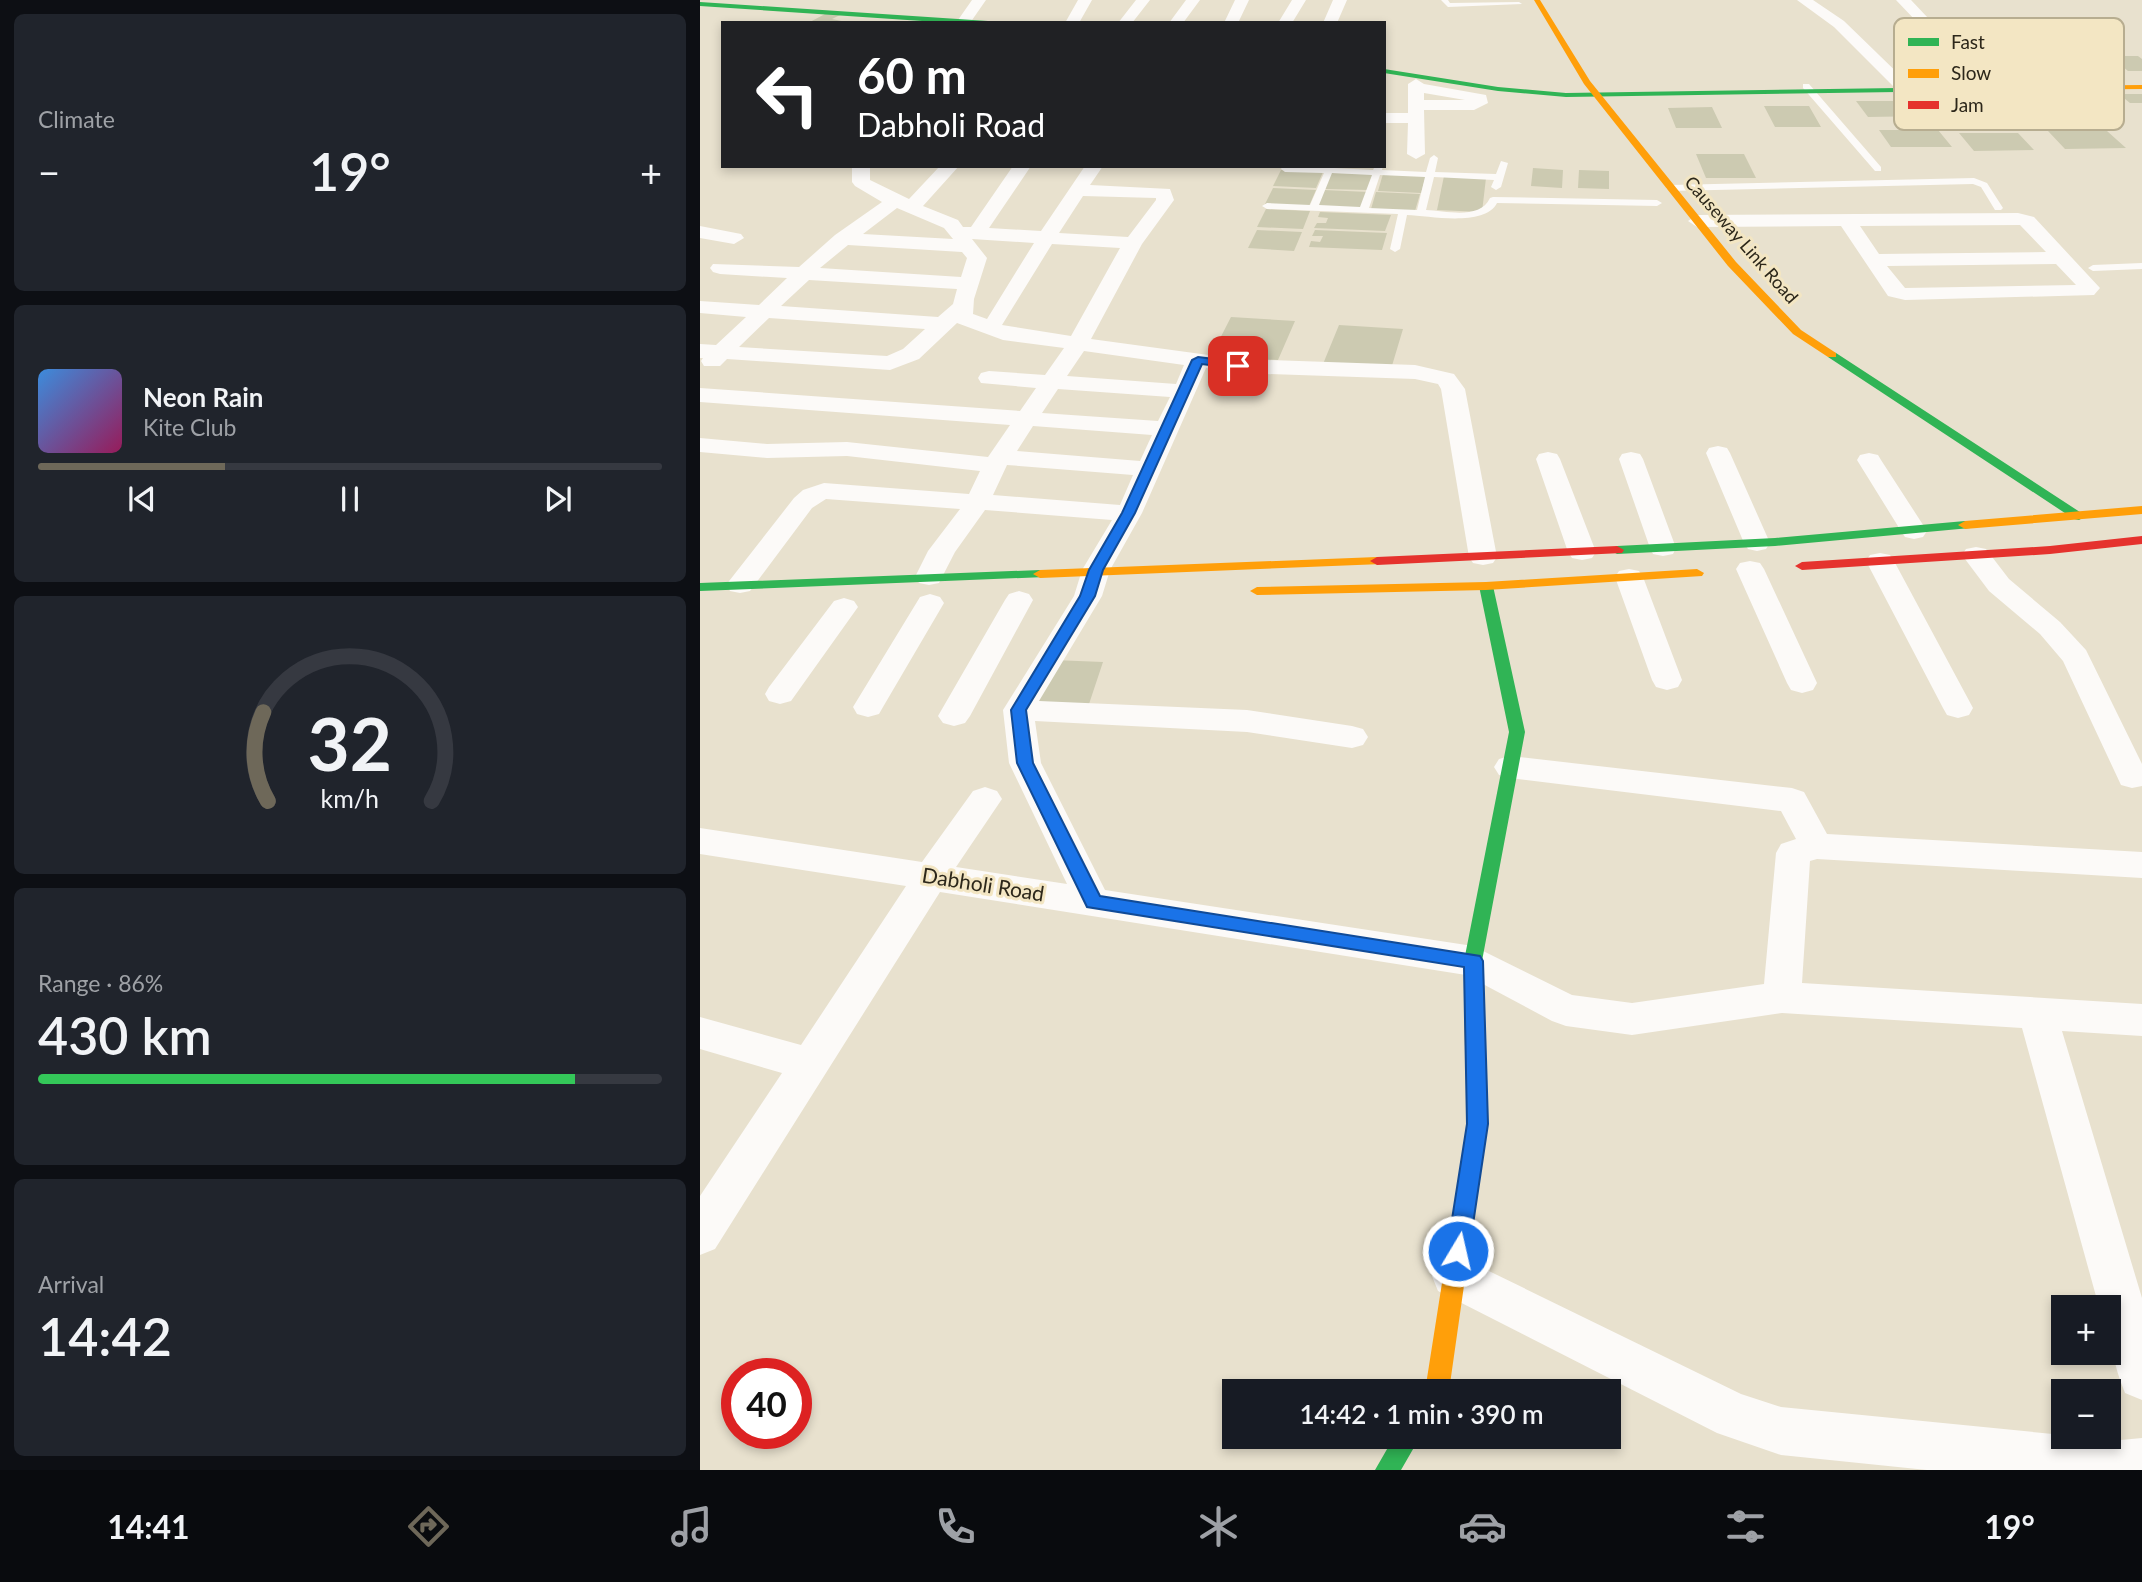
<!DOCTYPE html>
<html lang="en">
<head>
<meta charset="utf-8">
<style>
  :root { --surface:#171b24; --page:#20242c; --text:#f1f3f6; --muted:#9ea1a6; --line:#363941; --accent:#6e6859 }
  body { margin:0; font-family:Lato,sans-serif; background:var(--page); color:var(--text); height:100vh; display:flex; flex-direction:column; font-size:26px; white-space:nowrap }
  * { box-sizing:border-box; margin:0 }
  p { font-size:23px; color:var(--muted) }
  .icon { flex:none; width:38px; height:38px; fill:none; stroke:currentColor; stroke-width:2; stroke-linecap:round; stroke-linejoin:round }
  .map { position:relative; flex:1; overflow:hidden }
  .drawer { display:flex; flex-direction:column; gap:14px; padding:14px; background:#0d0f14; width:700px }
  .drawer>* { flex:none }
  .hud { position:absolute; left:21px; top:21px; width:665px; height:147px; border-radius:0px; box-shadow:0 4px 10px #0003; background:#202124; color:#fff; overflow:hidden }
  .controls { position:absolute; left:1351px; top:1295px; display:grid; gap:14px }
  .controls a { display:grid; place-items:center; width:70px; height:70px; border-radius:0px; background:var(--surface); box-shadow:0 4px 10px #0003; font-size:35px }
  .speed { position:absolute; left:21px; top:1358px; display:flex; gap:14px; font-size:35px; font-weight:700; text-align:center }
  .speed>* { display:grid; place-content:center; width:91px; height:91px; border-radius:50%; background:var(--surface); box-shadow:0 4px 10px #0003; line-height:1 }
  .speed .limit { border:10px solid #d22; background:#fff; color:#111 }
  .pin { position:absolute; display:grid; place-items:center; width:60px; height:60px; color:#fff; margin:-30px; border-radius:14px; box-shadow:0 4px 10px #0006 }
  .me { position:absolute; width:77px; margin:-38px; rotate:9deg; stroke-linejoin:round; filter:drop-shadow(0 0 5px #0008) }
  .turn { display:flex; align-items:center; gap:24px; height:147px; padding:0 21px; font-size:32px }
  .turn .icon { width:91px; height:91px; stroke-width:2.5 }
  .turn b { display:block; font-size:49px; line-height:60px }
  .big { font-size:52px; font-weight:600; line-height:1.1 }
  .drawer .tile { flex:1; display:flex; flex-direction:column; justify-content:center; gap:10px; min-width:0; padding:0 24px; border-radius:10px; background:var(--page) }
  .drawer .dial { align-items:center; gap:0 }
  .dial svg { height:182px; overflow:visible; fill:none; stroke:var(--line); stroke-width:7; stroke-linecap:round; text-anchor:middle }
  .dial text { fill:var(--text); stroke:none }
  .song { display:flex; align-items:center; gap:21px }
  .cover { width:84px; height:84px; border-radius:10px; background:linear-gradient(135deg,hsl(210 70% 55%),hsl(330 70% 35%)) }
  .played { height:7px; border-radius:4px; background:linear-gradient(90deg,var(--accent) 30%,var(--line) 30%) }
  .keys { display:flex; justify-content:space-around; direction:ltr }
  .heat { display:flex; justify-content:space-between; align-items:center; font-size:38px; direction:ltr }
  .charge { height:10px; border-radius:5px; background:linear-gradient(90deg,#34c759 86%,var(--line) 0) }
  .trip { position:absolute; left:522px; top:1379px; width:399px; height:70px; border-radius:0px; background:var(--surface); box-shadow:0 4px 10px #0003; font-weight:600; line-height:70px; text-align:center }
  .dock { display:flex; height:112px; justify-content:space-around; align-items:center; background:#090b0e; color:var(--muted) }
  .dock .icon { width:49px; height:49px }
  .dock .on { color:var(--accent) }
  .dock b { font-size:32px; color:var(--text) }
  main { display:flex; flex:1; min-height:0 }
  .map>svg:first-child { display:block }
  .building { fill:#cccab1 }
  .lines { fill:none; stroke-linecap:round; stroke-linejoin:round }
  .lane { fill:#fcfaf8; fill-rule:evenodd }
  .street { fill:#fcfaf8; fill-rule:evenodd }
  .fast { fill:#30b455; fill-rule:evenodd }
  .slow { fill:#ff9f0a; fill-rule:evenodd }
  .jam { fill:#e5322d; fill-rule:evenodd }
  .route { fill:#1a73e8; stroke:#114b97; stroke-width:2 }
  .labels { text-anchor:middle; stroke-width:6; stroke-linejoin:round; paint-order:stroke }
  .far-street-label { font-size:18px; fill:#2c271a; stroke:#f3e6c3 }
  .street-label { font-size:21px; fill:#2c271a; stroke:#f3e6c3 }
  .key { fill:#f3e6c3; stroke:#b7ad90; stroke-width:2 }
  .key-label { font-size:19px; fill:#2c271a }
</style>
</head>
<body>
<main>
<section class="drawer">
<div class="tile"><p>Climate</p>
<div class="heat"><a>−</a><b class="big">19°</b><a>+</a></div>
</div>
<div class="tile">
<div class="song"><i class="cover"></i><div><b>Neon Rain</b><p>Kite Club</p></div></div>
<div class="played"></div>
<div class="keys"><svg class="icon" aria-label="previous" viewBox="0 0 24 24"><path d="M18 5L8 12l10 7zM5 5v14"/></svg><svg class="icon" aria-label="pause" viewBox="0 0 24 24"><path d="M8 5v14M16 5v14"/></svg><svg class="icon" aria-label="next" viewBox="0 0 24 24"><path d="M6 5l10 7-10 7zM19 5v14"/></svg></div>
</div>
<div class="tile dial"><svg viewBox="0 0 100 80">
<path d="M14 69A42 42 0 1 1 86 69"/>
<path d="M14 69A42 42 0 0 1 12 30" stroke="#6e6859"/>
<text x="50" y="56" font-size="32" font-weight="700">32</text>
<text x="50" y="72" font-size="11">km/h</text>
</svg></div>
<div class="tile"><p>Range · 86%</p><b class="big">430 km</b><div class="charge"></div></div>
<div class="tile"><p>Arrival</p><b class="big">14:42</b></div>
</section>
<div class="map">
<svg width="1442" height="1470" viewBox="0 0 1442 1470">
  <rect width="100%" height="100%" fill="#e8e1ce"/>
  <path class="building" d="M125 14 140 15 132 19 151 23H108Z
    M1410 56H1438L1442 59V71H1428Z
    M1419 94H1442V103H1430Z
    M1156 101H1213L1226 116 1168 117Z
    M1064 106H1109L1121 127H1075Z
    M1012 107 1022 128H976L968 108Z
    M1179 130H1238L1252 147H1191Z
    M1348 131H1407L1426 148 1365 149Z
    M1259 133H1318L1334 150 1274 151Z
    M996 154H1044L1056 178H1006Z
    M833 168 863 170 862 188 831 186Z
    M581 170 623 172 616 188 573 186Z
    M879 170 909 171V189L878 188Z
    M631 173 674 174 668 190 625 189Z
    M683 174 726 176 721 193 678 191Z
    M744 176 786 178 782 212 737 210Z
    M573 188 616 190 609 206 565 204Z
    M624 190 668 192 662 209 617 207Z
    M676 192 720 194 715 211 671 209Z
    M566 209 610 211 603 229 557 227Z
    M620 212 691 215 685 231 614 228 617 223H626L628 218 618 217Z
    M557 230 602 232 594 251 548 248Z
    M615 230 687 233 682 250 609 247 611 241 620 242 623 236H612Z
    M531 317 595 321 578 360 511 356Z
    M639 325 703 329 691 369 623 364Z
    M353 660 403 662 388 707 336 705Z"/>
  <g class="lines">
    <path class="lane" d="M741 0H748L750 3 819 2 822 4 748 7Z
      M1103 84H1109L1181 167V171H1175L1103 88Z
      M734 155 738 158 735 172 796 174 801 161 808 163 801 187 796 190 791 187 794 180 734 177 726 210C747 211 780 220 790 198L793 197 957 200 962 203 957 206 797 203C785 227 730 216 707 215L700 249 695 252 690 249 698 214 567 209 562 206 567 203 610 205 624 173 585 172 581 169 582 167 635 166 634 168 673 170 675 166H683L682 170 726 172 730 158ZM632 173 672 175 660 207 619 205ZM680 175 725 177 717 210 669 208Z
      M1274 178 1287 183 1303 208 1301 210H1295L1281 187 1273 184 971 191 966 188 971 185Z
      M1442 263V269L1393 271 1388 268 1393 265Z"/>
    <path class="street" d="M272 0H286L270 23H260L258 20Z
      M378 0H392L379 23H365Z
      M436 0H450L432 23H418Z
      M486 0H500L483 23H469Z
      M535 0H549L538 23H524Z
      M592 0H606L592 23H578Z
      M633 0H647L637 23H623Z
      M1097 0H1113L1144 21 1212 87 1214 90 1212 93H1200L1134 27Z
      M1196 0H1211L1228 18 1221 22 1216 21Z
      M716 79 724 84 786 95 788 103 774 110H724L725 154 716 159 707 154 708 123H684V113H708V84ZM724 93 765 100H724Z
      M152 166H170V180L209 199 240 166H259L223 206 258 220 263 227H271L313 166H331L289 228 341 231 385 166H403L390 185 470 189 474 200 442 244 391 339 538 359 715 365 754 374 765 389 797 557 793 563 783 565 773 563 769 557 741 389 738 384 715 379 538 373 506 368 442 513 410 570 402 596 339 701 547 710 652 726 663 729 668 737 663 745 652 748 547 732 335 721 341 763 405 890 773 946 872 995 932 1003 1064 984 1076 853 1081 844 1096 839 1081 811 810 778 799 775 794 767 799 759 810 756 1092 788 1104 792 1127 834 1442 852V878L1117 859 1110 861 1102 983 1442 1004V1036L1362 1031 1442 1298V1400L1425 1393C1413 1364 1409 1338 1409 1307H1399L1322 1028 1082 1013 932 1035 866 1026 852 1021 766 975 240 892 15 1249 0 1255V1196L82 1073 0 1049V1017L101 1045 206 886 0 854V828L222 862 273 791 285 787 297 791 302 799 256 867 367 884 309 763 303 710 374 596 382 570 412 520 285 510 255 552 239 583 229 585 219 583 215 577 228 551 260 509 126 499 112 508 50 591 40 593 30 591 26 585 94 498 103 490 124 483 269 494 280 471 147 456 67 458 0 452V438L67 444 147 442 288 457 310 425 0 402V388L320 411 336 388 281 383 278 378 281 373 289 371 345 375 364 348 303 340 257 323 219 359 190 370 27 359 20 366H4L1 361 3 358H0V344L16 345 46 317 0 313V301L59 305 87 278 20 274 13 272 10 268 13 264 99 267 135 235 182 202 155 186 152 182ZM383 196 456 198V200L428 237 359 233ZM197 208 244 228 253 239 163 234ZM272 239 334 243 287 319 273 314 274 299 287 258ZM352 244 420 248 371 336 302 325ZM148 245 262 252 267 258 261 277 120 268ZM109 280 257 289 253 304 238 317 81 306ZM69 318 225 329 203 349 187 356 39 347ZM384 351 484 365 476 384 367 376ZM358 389 470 397 458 421 342 413ZM333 426 452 435 440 461 317 451ZM307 465 433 475 420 505 293 495Z
      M1318 213 1334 217 1400 288 1394 295 1205 300 1188 296 1141 226 997 227 988 221 997 215ZM1320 225 1346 252 1179 254 1160 226ZM1356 264 1376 285 1205 288 1187 266Z
      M0 226 41 234 44 238 34 244 0 238Z
      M1018 446 1027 448 1030 453 1070 543 1066 549 1057 551 1048 549 1044 543 1006 453 1009 448Z
      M848 452 857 454 860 459 896 552 892 558 882 560 872 558 868 552 836 459 839 454Z
      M931 452 940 454 943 459 976 548 973 554 963 556 953 554 950 548 919 459 922 454Z
      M1169 453 1178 455 1181 460 1227 531 1223 537 1214 539 1205 537 1201 531 1157 460 1160 455Z
      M1276 547 1286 549 1309 579 1360 622 1386 650 1442 764V786L1432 788 1421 785 1363 661 1340 634 1289 591 1262 555 1266 549Z
      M1180 553 1190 555 1194 561 1273 708 1269 715 1258 718 1247 715 1243 708 1166 561 1170 555Z
      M1050 561 1060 563 1064 569 1117 683 1113 690 1102 693 1091 690 1087 683 1036 569 1040 563Z
      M929 569 939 571 943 577 982 680 978 687 967 690 956 687 952 680 915 577 919 571Z
      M319 591 329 594 333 600 270 716 265 723 254 726 243 723 238 716 305 600 309 594Z
      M230 594 240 597 244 603 183 707 179 714 168 717 157 714 153 707 220 597Z
      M144 598 154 601 158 607 91 701 80 704 69 701 65 694 69 687 134 601Z
      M754 1254 1041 1394 1081 1407 1363 1435V1437L1421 1440 1442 1438V1470H1227L1081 1455 1017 1433 738 1291 732 1276 738 1261Z"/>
    <path class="fast" d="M0 2 288 21 291 23H252L0 6Z
      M684 69 798 87 866 93 1335 86 1339 88 1335 90 866 97 798 91 684 73Z
      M1132 352 1136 353 1386 516 1379 520 1374 519 1128 357V353Z
      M1265 521 1270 522V528L1075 546 917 554 910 550 917 546 1075 538Z
      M340 570 345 571 347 574 345 577 0 591V583Z
      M786 582 793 586 825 732 782 961 784 1008 781 1014 774 1016 767 1014 764 1008V961L809 732 779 586Z
      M694 1437H720L701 1470H675Z"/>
    <path class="slow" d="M834 0H840L890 81 1036 262 1101 330 1136 353V357H1128L1093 334 1028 266 884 84Z
      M1442 85V89L1335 90 1331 88 1335 86Z
      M1442 506V514L1265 529 1258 525 1265 521Z
      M677 557 682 558 684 561 682 564 340 578 333 574 340 570Z
      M997 569 1004 573 1002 576 786 590 557 595 550 591 557 587 786 582Z
      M774 1000 781 1002 784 1008 787 1124 749 1391H725L767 1124 764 1008 767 1002Z"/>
    <path class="jam" d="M1442 536V544L1350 554 1102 570 1095 566 1102 562 1350 546Z
      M917 546 924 550 922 553 677 565 670 561 677 557Z"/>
  </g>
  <path class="route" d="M498 357 538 362 544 366 538 369 502 364 435 513 403 570 395 596 326 710 333 763 400 896 780 956 783 961 788 1124 769 1251 766 1258 758 1261 750 1258 747 1251 767 1124 764 967 387 907 317 763 311 710 380 596 389 570 422 513 492 360Z"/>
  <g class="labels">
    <g class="far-street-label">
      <text transform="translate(1041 240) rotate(49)" y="6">Causeway Link Road</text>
    </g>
    <g class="street-label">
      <text transform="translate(283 885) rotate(9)" y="7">Dabholi Road</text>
    </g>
  </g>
  <rect x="1194" y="18" width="230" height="112" rx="10" class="key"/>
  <rect x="1208" y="38" width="31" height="8" fill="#30b455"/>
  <rect x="1208" y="69" width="31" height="9" fill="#ff9f0a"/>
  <rect x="1208" y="101" width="31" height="8" fill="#e5322d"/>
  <g class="key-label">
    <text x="1251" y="49">Fast</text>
    <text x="1251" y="80">Slow</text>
    <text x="1251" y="112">Jam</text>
  </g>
</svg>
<div class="controls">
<a>+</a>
<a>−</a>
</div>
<div class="speed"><div class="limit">40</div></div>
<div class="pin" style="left:538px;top:366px;background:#d93025"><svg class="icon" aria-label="arrive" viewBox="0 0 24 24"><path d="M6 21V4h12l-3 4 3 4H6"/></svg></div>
<svg class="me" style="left:758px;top:1251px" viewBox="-20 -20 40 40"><circle r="17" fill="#1a73e8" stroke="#fff" stroke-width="3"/><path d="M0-11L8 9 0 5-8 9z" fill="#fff"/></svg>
<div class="trip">14:42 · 1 min · 390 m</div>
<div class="hud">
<div class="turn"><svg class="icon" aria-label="left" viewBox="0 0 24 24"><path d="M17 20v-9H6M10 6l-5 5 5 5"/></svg><div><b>60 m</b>Dabholi Road</div></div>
</div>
</div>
</main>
<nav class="dock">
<b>14:41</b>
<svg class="icon on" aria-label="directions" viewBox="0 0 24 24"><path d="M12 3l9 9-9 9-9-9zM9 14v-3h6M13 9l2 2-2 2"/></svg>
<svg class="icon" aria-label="music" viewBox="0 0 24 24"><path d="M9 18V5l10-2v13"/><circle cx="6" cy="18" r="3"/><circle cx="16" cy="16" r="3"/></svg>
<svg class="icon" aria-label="phone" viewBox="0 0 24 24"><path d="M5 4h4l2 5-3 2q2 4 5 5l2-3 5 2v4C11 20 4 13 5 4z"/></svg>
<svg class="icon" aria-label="climate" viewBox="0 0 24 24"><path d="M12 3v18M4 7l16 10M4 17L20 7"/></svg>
<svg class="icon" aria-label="car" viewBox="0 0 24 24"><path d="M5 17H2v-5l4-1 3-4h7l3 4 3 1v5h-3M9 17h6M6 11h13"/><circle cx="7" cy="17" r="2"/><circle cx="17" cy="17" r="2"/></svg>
<svg class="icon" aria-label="filters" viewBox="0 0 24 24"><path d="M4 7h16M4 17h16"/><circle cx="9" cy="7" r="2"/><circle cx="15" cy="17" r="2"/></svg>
<b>19°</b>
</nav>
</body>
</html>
